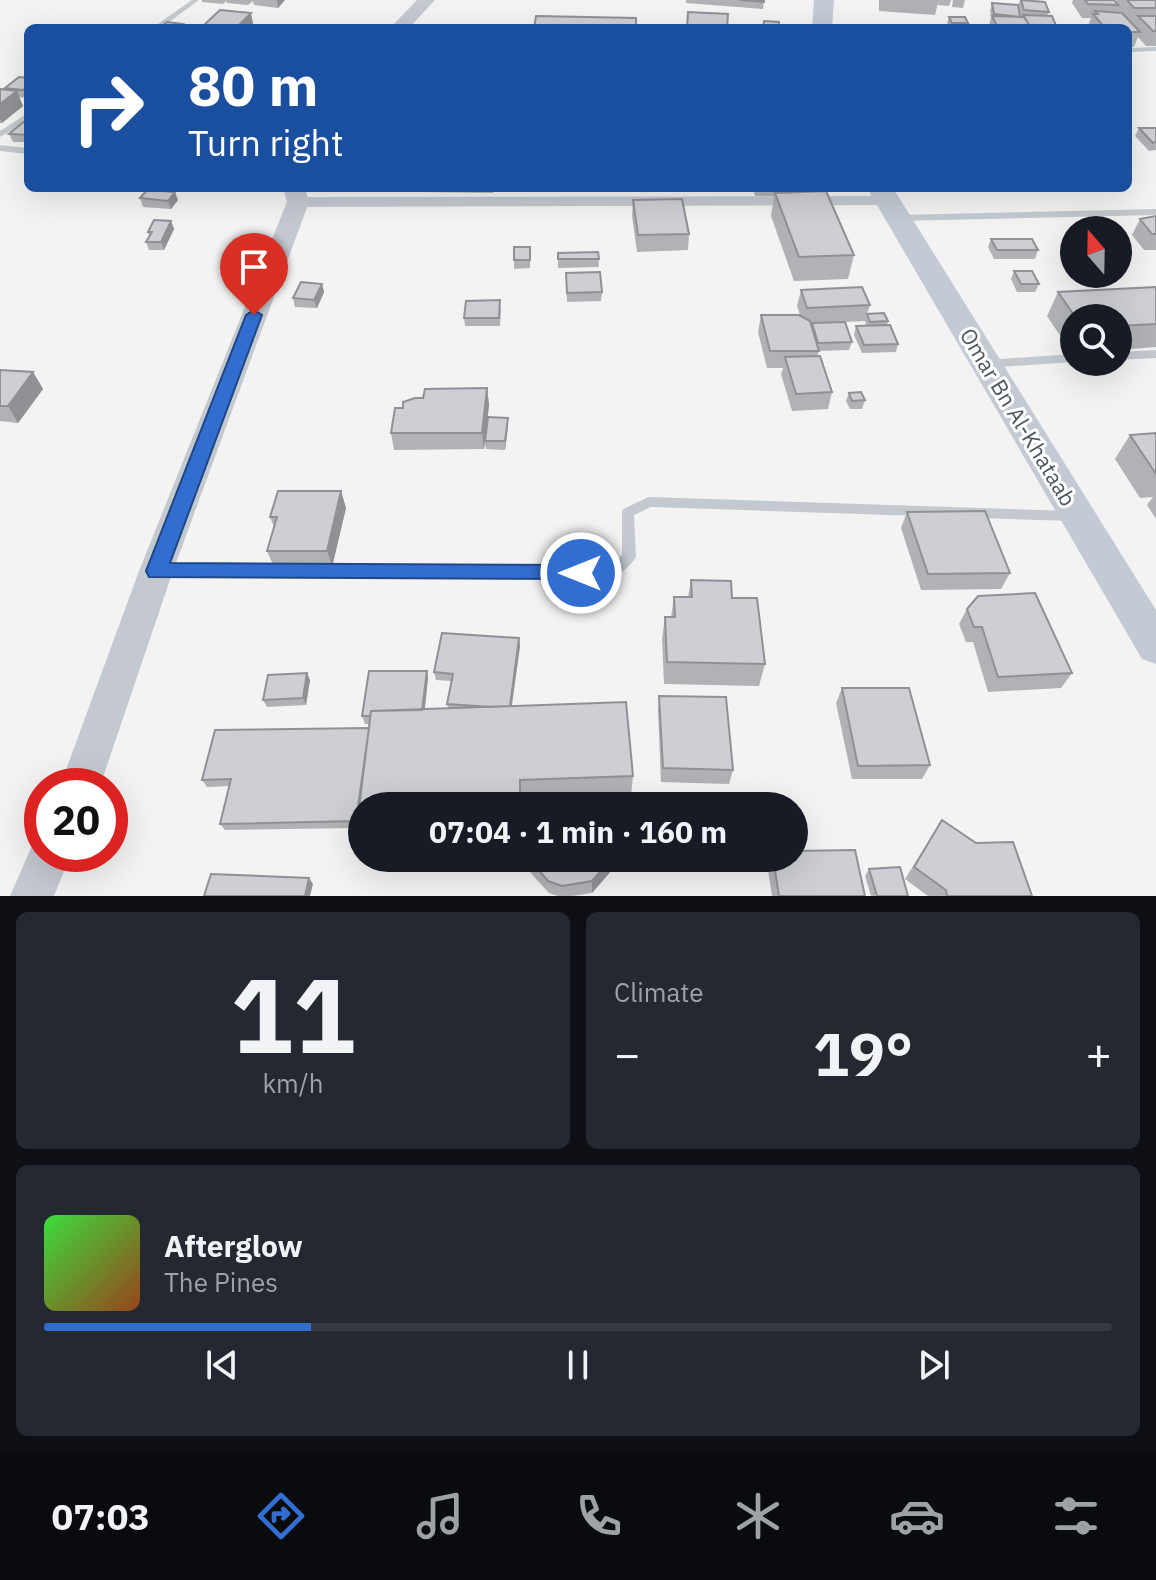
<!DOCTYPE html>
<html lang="en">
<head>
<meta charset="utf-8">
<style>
  :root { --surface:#171b24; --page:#242831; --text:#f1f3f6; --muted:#9ea1a6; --line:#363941; --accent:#326ecf }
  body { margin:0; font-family:"IBM Plex Sans",sans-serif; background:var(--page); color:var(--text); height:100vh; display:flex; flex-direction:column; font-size:30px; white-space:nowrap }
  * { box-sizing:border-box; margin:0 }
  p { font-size:26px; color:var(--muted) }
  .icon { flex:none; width:44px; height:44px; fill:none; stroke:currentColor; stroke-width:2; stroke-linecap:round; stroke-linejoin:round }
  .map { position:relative; height:896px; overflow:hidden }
  .drawer { display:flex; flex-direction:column; gap:16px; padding:16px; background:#0d0f14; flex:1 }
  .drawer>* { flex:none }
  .banner { position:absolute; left:24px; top:24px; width:1108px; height:168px; border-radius:12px; box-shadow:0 8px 32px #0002; background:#1a4fa0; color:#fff; overflow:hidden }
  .needle { width:52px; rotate:340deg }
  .tools { position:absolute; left:1060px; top:216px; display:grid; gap:16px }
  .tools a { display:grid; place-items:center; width:72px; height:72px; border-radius:50%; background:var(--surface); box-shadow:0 8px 32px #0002; font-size:40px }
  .speed { position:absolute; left:24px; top:768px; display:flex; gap:16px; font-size:40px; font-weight:700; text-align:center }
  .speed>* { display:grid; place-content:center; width:104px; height:104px; border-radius:50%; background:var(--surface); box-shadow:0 8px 32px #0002; line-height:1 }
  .speed .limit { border:12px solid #d22; background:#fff; color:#111 }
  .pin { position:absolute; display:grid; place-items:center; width:68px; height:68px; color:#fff; margin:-82px -34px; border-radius:50% 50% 50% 0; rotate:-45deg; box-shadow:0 0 8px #0007 }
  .pin .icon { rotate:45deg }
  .me { position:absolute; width:88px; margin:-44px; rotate:270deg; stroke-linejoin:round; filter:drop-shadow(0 0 6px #0008) }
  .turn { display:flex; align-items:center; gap:28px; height:168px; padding:0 32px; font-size:36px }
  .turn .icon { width:104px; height:104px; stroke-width:2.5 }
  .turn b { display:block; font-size:56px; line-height:68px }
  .big { font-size:60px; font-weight:700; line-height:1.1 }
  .drawer .widget { flex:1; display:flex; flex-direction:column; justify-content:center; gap:12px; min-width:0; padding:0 28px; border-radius:12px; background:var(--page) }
  .drawer .dial { align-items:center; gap:0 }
  .dial b { font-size:104px; line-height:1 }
  .song { display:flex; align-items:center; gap:24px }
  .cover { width:96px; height:96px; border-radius:12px; background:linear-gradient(135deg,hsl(120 70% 55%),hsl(20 70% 35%)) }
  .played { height:8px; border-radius:4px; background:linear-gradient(90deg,var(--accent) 25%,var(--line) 25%) }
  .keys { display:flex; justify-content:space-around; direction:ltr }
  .heat { display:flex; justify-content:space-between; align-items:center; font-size:44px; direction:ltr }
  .drawer .tiles { flex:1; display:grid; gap:16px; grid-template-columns:1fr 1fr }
  .widget:last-child { grid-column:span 2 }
  .trip { position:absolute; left:348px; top:792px; width:460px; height:80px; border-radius:40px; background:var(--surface); box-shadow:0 8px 32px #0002; font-weight:700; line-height:80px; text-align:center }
  .menu { display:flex; height:128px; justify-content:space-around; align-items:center; background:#090b0e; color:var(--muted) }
  .menu .icon { width:56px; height:56px }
  .menu .selected { color:var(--accent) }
  .menu b { font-size:36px; color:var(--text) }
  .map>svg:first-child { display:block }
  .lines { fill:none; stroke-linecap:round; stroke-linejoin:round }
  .service { fill:#c3c9cf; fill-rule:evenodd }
  .minor { fill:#c3c9cf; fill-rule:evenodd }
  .tertiary { fill:#c3c9cf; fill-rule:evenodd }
  .secondary { fill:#c3cad3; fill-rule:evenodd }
  .wall { fill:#b0b2b6 }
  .shaded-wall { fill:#909194 }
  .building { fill:#cdcfd4; stroke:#909194; stroke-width:2 }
  .route { fill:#326ecf; stroke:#204887; stroke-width:2 }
  .labels { text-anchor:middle; stroke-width:6; stroke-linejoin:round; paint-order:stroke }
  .street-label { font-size:22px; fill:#4d555e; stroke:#fff }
</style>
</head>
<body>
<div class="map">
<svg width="1156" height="896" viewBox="0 0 1156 896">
  <rect width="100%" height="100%" fill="#f4f3f3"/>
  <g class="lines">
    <path class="service" d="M192 0H199L161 28H152Z
      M1156 47V51L1128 52V48Z
      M25 115H28V121L0 137V131Z
      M0 145 28 148V154L0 151Z
      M1156 209V215L897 221 892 218 897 215Z
      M1156 350V358L1118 360V352Z
      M1074 354V362L987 368 981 364 987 360Z
      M649 497 1071 511 1076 512 1077 516 1076 520 1071 521 651 507 634 515 636 557C631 565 620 575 611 579L159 577 154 575 152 571 154 567 159 565 608 567 622 555V513L623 509Z"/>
    <path class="minor" d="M887 196 896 201 893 205 298 207 289 202 298 197Z"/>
    <path class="tertiary" d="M417 0H435L409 28H390Z
      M283 188H305L309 202 173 571 100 786H60L139 571 287 202Z
      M42 836V854H71L54 896H10L35 839Z"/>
    <path class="secondary" d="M814 0H834L832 28H812Z
      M867 188H893L1156 610V664L1142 659Z"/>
  </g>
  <path class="wall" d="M202 0H285L278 8 254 5 253 1 248 5 227 3 226 1 223 4 202 2Z
    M686 0H764L763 9 686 3Z
    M879 0H951L949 6 938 5V3L935 15 879 11Z
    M953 0H965L963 8 952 7Z
    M1020 0 1049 12 1047 16 1057 28H988L991 18 990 10 992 3 1021 17 1018 7Z
    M1073 0H1115L1116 2 1117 0H1156V46H1146L1138 37 1134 47H1128V28H1087L1091 18H1082L1072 3Z
    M949 17 968 23 967 28H949L947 24Z
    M204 25 255 27 205 28Z
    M19 77 27 98 19 97 23 106 2 123H0V89L6 90 5 88Z
    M28 120V142H13L9 134Z
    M1139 128H1156V150L1149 151 1135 136Z
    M344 188H494L493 193 344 191Z
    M496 188H518L517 190H496Z
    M753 188H798V192L854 255 848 279 794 281 771 216 774 196H755Z
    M140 198 178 200 171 209 143 207Z
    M633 200 689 234 688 250 637 252 632 216Z
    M1156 216V250H1144L1132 235 1140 219Z
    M171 221 174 229 164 250H149L146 242 149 236 148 232Z
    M991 239 1038 250 1035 259H994L988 247Z
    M530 247V268L514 269V260Z
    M598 252 599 267 558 268V253Z
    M1014 271 1039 284 1035 292H1017L1011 279Z
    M566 273 602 292 601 301 567 302Z
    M322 284 324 292 317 308 295 307 293 298Z
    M1156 287V347L1118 350V318H1074V352H1071L1047 316 1058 292Z
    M801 290 870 305 867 314 888 321 887 325 898 344 896 352 862 353 854 335 856 326H866L865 321 845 322 852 342 849 350 819 351 817 356 832 392 828 409 792 411 781 374 783 368H767L758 332 761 315H800L797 306Z
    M501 309 500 326H465L464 318Z
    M0 370 33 372 43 389 18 423 0 421Z
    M487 388 489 405 486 430 508 418V426L505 450 486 449 485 443 484 449 394 450 391 433 403 408 423 398Z
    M849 393 865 400 862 409H850L846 401Z
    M1156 433V519L1147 505 1153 497 1140 498 1115 459 1130 435Z
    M341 491 346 508 332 567H274L267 551 274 527 270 517Z
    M907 512 1010 573 1001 589 921 590 901 528Z
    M691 580 732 598 765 664 759 686 664 684 662 639 665 617H671L674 597H688Z
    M967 609 1072 673 1061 688 988 692 973 642H966L959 624Z
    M519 638 520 646 512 706 633 776 631 796 522 800V806H362V816L361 813 358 828 225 830 220 824 230 786 207 787 202 780 369 728V724H365L362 716 427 671 428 678 425 709H448L447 704 452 681 436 680 434 672Z
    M310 680 306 705 267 707 263 700Z
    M842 688 930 765 922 779H852L836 703Z
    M659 696 733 770 729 784 661 782 658 711Z
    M942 820 1032 896H928L905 879Z
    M528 858 611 871 592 893 572 896H558L549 893 529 871Z
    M770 858H794L865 896H772L767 864Z
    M869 869 908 896H871L865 876Z"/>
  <path class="shaded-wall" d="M277 0H285L278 8Z
    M251 13 254 28H236Z
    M28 86V97L27 98 23 90Z
    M17 91 23 106 2 123 0 119V104Z
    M175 192 178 200 171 209 168 201Z
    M171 221 174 229 164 250 161 242Z
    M322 284 324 292 317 308 314 300Z
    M33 372 43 389 18 423 8 406Z
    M487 388 489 405 484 449 482 433Z
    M508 418V426L505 450V441Z
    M341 491 346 508 332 567 327 551Z
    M519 638 520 646 510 716V708Z
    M427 671 428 678 423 723 422 716Z
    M307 673 310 680 306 705 303 698Z
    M369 728 359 808 361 813 358 828 356 821Z
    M520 780 522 800V806H520Z
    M612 858H614L611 871 592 893V881Z
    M309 878 313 884 310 896H305Z"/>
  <path class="building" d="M739 0H764V2Z
    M1021 0 1045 2 1049 12 1024 10Z
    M1085 0H1114L1118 5 1088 4Z
    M1127 0H1156V8H1134Z
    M992 3 1018 5 1020 17 994 14Z
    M220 10 251 13 236 28 204 25Z
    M1095 11 1122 13 1140 32H1128V28H1105L1093 14H1098Z
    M688 12 728 14 727 28H687Z
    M1023 15 1052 16 1057 28 1030 26Z
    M536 16 636 18V28H534Z
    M992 16 1024 17 1031 28H998Z
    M1138 16H1156V31H1153Z
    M949 17H965L968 23H952Z
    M764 21 779 22V28H763Z
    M167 22 183 24 179 28 162 26Z
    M157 26 183 28H155Z
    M19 77 28 78V86L23 90 5 88Z
    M0 89 17 91 0 104Z
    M26 120H28V135L9 134Z
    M1139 128H1156V142L1153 143Z
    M147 190 175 192 168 201 140 198Z
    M826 191 854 255 799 257 775 193Z
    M682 199 689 234 638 235 633 200Z
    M1156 216V234H1152L1140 219Z
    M154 220 171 221 161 242H146L152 232H148Z
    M991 239H1032L1038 250H997Z
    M514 247H530V260H514Z
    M598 252 599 259H558V253Z
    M1014 271H1032L1039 284H1021Z
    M600 272 602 292 567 293 566 273Z
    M301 282 322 284 314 300 293 298Z
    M862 287 870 305 807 308 801 290Z
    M1156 287V324L1118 326V318H1076L1058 292Z
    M500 300 499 318H464L466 301Z
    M884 313 888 321 870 322 867 314Z
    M761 315H799L810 321 819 351H770Z
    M845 322 852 342 818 343 812 323Z
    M890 325 898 344 864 345 856 326Z
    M820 356 832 392 796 394 785 357Z
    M0 370 33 372 8 406H0Z
    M487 388 482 433H391L395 408H403V402L415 398H423L425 389Z
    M861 392 865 400 852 401 849 393Z
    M488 417 508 418 505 441H485Z
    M1156 433V474L1130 435Z
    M278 491H341L327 551H267L277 517H270Z
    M985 511 1010 573 928 574 907 512Z
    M691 580 731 581 732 598H757L765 664 667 662 665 617H675L674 597H692Z
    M1035 593 1072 673 998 677 982 627H974L967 609 978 596Z
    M442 633 519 638 510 706 491 707 447 704 453 674 434 672Z
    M369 671H427L422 710 371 711 370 716H362Z
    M307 673 303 698 263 700 268 675Z
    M842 688H909L930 765 858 766Z
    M659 696 726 697 733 770 663 768Z
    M626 702 633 776 520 780V802L417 806H362V808H359L371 711Z
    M369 728 356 821 220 824 231 779 202 780 215 730Z
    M583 797 596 806H543L554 798Z
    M942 820 976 843 1013 842 1032 896H947L946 890 914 867Z
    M855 850 865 896H779L773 858H794V851Z
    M528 858H612L592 881 562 886 548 881Z
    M900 867 908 896H877L869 869Z
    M211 874 309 878 305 896H204Z"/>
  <path class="route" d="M254 310 262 315 170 563 581 565 588 567 591 573 588 579 149 577 146 571 246 315Z"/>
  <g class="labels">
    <g class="street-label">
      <text transform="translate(1018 417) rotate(59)" y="8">Omar Bn Al-Khataab</text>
    </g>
  </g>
</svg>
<div class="tools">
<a><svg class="needle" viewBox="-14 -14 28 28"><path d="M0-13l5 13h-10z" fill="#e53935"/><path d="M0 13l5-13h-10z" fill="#9ea1a6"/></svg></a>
<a><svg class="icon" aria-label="search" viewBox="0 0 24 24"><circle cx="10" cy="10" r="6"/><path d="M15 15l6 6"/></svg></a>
</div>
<div class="speed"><div class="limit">20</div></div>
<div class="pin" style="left:254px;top:315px;background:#d93025"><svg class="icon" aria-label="arrive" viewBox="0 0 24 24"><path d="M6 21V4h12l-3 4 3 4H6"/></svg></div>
<svg class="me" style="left:581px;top:573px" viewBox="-20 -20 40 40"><circle r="17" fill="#326ecf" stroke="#fff" stroke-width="3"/><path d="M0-11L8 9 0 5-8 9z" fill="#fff"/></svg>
<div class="trip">07:04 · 1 min · 160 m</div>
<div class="banner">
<div class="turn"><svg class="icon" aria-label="right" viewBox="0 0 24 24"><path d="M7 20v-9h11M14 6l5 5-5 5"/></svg><div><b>80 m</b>Turn right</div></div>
</div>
</div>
<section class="drawer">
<div class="tiles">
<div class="widget dial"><b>11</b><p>km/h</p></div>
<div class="widget"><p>Climate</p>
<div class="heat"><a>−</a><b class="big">19°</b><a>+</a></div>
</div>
<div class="widget">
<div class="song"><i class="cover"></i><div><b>Afterglow</b><p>The Pines</p></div></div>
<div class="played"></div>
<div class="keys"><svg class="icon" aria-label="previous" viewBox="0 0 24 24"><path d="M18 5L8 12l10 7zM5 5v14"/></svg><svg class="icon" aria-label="pause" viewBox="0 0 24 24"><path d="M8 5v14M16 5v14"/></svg><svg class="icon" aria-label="next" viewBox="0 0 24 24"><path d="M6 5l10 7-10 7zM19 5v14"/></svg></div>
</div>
</div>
</section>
<nav class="menu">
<b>07:03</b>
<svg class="icon selected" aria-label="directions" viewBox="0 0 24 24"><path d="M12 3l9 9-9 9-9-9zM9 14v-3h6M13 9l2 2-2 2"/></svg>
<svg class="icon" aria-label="music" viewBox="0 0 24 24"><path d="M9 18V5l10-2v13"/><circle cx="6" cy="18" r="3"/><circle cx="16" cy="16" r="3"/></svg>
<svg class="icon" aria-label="phone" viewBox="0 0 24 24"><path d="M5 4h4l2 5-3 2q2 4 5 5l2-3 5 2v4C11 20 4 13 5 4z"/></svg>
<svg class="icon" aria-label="climate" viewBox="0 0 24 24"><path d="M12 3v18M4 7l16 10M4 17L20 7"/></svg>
<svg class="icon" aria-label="car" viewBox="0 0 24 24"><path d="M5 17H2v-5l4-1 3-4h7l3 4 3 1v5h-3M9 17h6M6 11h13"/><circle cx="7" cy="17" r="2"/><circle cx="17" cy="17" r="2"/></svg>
<svg class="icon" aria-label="filters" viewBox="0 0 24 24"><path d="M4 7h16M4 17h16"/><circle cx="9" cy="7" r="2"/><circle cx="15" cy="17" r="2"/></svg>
</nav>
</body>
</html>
